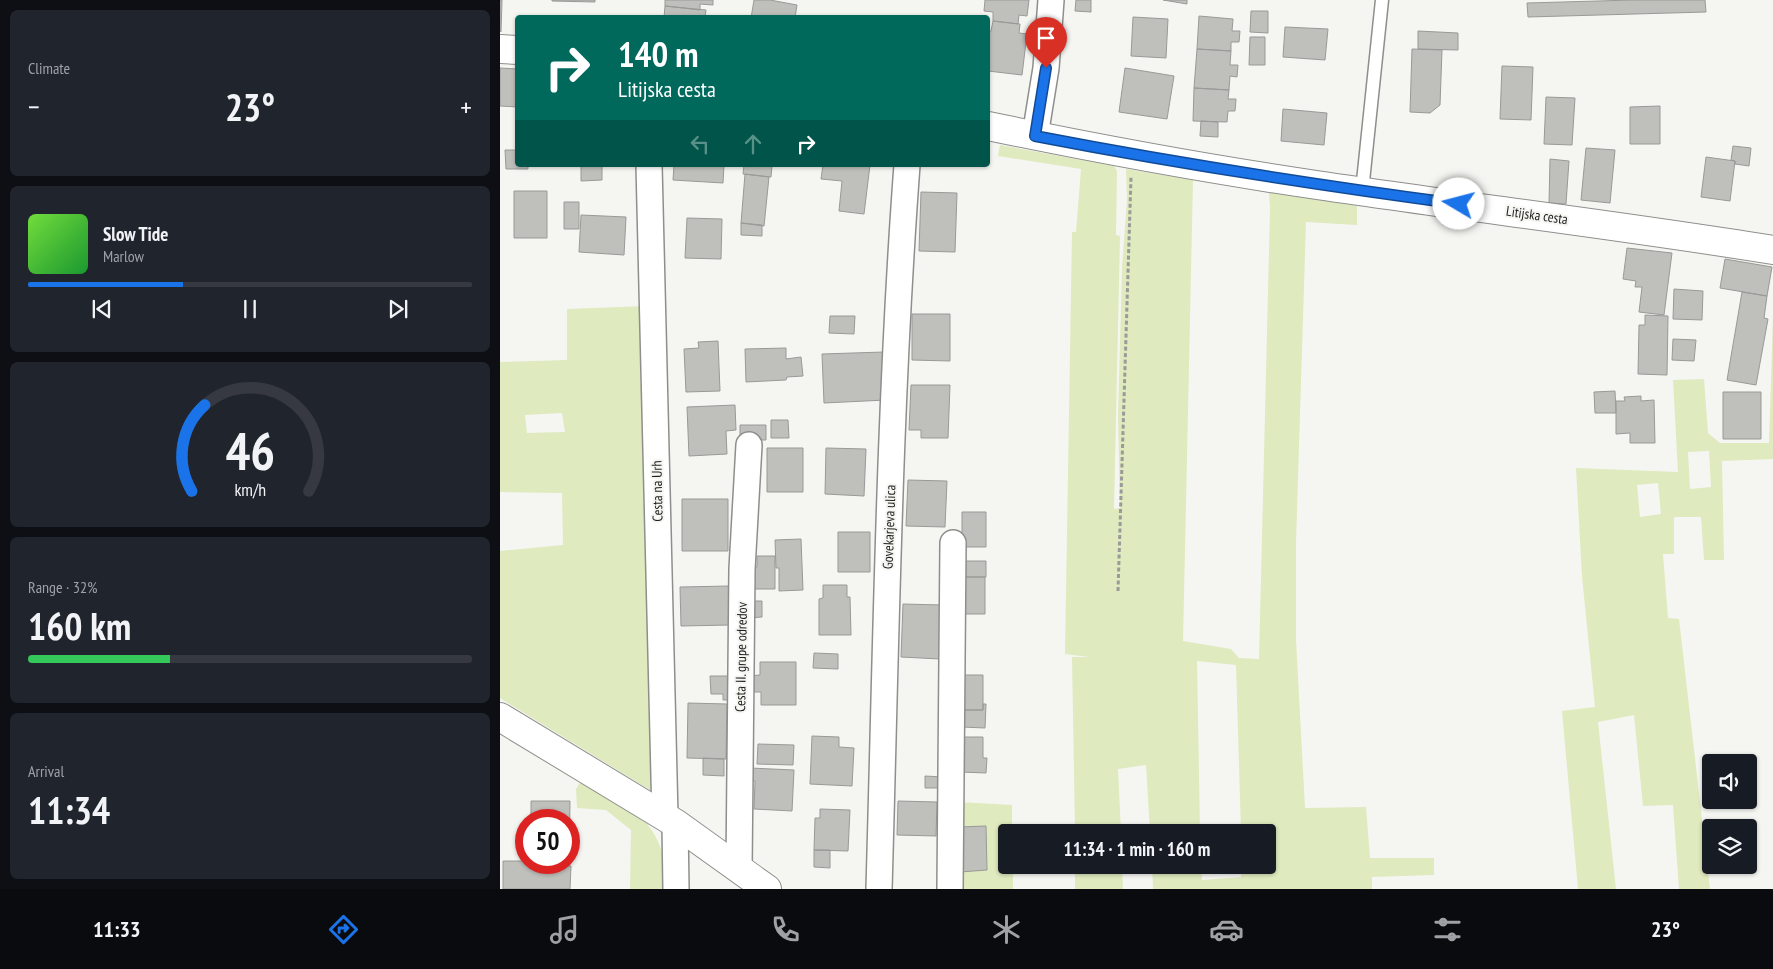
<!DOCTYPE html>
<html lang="en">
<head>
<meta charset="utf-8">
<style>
  :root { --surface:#171b24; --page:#20242c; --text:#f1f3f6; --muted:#9ea1a6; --line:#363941; --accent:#1a73e8 }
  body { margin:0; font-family:"PT Sans Narrow",sans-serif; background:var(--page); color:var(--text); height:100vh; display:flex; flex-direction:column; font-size:19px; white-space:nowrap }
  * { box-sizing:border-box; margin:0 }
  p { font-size:16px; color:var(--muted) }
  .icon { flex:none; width:28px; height:28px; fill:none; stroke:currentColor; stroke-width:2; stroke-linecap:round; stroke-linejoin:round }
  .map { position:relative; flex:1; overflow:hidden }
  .drawer { display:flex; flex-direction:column; gap:10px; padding:10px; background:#0d0f14; width:500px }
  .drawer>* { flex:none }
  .banner { position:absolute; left:15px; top:15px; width:475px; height:152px; border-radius:5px; box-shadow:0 1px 4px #0004; background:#00695c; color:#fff; overflow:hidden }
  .buttons { position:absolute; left:1202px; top:754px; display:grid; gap:10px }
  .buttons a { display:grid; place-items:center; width:55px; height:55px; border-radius:5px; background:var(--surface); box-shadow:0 1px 4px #0004; font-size:25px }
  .speed { position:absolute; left:15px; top:809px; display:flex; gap:10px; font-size:25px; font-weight:700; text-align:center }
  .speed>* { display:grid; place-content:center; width:65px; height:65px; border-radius:50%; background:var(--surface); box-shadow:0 1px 4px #0004; line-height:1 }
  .speed .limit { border:8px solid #d22; background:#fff; color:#111 }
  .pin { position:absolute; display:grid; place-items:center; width:42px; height:42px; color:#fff; margin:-51px -21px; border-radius:50% 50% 50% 0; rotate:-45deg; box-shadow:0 0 5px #0007 }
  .pin .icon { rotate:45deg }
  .me { position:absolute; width:55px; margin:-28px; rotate:278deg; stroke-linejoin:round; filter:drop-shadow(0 0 4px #0008) }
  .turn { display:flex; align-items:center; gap:18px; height:105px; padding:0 20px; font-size:22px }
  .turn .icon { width:65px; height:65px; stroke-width:2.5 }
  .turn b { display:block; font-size:35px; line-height:42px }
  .lanes { display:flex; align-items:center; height:48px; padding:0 20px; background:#0003; justify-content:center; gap:25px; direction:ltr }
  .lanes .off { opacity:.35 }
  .big { font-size:38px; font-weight:800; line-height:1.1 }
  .drawer .tile { flex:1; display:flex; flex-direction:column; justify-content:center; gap:8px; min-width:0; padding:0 18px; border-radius:8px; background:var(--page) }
  .drawer .dial { align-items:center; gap:0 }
  .dial svg { height:130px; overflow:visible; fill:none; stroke:var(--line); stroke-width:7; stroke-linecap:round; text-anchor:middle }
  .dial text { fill:var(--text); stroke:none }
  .song { display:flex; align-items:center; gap:15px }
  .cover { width:60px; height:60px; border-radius:8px; background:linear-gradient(135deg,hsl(100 70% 55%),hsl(130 70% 35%)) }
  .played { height:5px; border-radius:2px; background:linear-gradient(90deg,var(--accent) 35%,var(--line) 35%) }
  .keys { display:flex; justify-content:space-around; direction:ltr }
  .heat { display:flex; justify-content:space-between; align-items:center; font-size:28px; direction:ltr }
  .charge { height:8px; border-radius:4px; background:linear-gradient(90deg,#34c759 32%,var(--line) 0) }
  .trip { position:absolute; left:498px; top:824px; width:278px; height:50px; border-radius:5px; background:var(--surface); box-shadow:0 1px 4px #0004; font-weight:800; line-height:50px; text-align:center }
  .menu { display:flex; height:80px; justify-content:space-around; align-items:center; background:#090b0e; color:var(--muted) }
  .menu .icon { width:35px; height:35px }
  .menu .current { color:var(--accent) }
  .menu b { font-size:22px; color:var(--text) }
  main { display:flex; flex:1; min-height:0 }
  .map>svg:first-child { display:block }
  .green { fill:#dfeabe; fill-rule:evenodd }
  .building { fill:#bfc0bc; stroke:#999a97 }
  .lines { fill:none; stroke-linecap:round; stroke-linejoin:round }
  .service-casing { stroke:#8e8f8c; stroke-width:15 }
  .minor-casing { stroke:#8e8f8c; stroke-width:28 }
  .tertiary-casing { stroke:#8e8f8c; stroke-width:30 }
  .secondary-casing { stroke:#8e8f8c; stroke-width:30 }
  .path { stroke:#9a9a98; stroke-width:3; stroke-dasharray:4 2.5; stroke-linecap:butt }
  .service { stroke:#fff; stroke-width:12 }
  .minor { stroke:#fff; stroke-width:25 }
  .tertiary { stroke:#fff; stroke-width:28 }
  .secondary { stroke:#fff; stroke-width:28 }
  .route-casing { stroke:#114b97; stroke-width:12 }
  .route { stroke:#1a73e8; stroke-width:9 }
  .labels { text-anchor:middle; stroke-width:4; stroke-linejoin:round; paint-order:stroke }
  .street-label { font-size:14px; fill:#1e1e1d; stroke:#f5f6f2 }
</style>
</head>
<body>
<main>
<section class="drawer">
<div class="tile"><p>Climate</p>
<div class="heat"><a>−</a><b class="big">23°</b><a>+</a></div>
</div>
<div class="tile">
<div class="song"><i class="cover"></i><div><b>Slow Tide</b><p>Marlow</p></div></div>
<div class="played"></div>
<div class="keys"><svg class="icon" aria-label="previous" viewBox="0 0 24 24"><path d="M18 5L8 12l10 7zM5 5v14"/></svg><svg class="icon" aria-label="pause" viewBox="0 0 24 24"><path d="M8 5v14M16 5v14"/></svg><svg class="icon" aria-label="next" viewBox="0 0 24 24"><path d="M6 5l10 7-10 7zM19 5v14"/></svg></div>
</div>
<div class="tile dial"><svg viewBox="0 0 100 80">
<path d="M14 69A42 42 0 1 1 86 69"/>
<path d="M14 69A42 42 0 0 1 22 16" stroke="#1a73e8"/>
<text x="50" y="56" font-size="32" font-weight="700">46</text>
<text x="50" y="72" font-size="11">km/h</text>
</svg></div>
<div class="tile"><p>Range · 32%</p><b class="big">160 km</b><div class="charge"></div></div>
<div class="tile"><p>Arrival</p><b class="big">11:34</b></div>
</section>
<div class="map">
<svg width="1273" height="889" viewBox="0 0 1273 889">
  <rect width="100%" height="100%" fill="#f5f6f2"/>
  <path class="green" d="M500 145 614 166 617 171 616 235 620 236 614 509 620 508 618 416 622 267 627 200 626 169 693 180 683 641 731 649 739 658 759 659 770 209 769 192 857 206V225L806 222 796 543V640L805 808 866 807 870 858H934V875L872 877V889H653L652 865H701L702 880 741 877V865H766V832H741L736 665 697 661 700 832H650L646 765 618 769 621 832H575L572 657H590L565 654 572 232H576L581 169 498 156Z
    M145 306 155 793 0 698V551L63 545 62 493 0 492V362L67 360V309ZM62 413 65 432 27 433 25 415Z
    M1273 315V459L1222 461 1224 560H1204L1201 517H1174V554H1163L1168 618 1179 619 1210 889H1179L1173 805 1143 806 1134 715 1098 722 1116 889H1078L1062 711 1095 707 1082 576 1076 468 1178 472 1173 380 1204 379 1208 433 1220 443H1269ZM1209 451 1211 487 1190 489 1188 452ZM1158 483 1161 514 1140 517 1137 485Z
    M81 781C99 792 118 801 135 813 158 828 168 863 169 889H130L131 830 106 810 77 808 76 789Z
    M459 802 512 805V832H506V865H513V889H459Z
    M575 865H622L623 889H575Z"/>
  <path class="building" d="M0 0H2L1 32 0 31Z
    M52 0H95V2L52 1Z
    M165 0H213V5L200 4V10L165 6Z
    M254 0H270L297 5 295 18H251Z
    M485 0H529L527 16 519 15 518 24 493 21V12L484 11Z
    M576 0H591V12L575 11Z
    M663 0H687V4Z
    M1133 0H1205L1206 12 1028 17 1027 3Z
    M165 6 206 10 205 18H164Z
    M751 11H768V33L750 32Z
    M699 16 733 19 732 31H740L739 42H731V51L697 49Z
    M633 17 668 19 666 58 631 56Z
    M493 21 520 24 519 33 527 34 522 75 488 71V31H491Z
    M785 27 828 29 825 60 783 57Z
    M918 31 958 33V50L918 49Z
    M750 37H765V65H749Z
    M697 49 731 51 730 65H738L737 77 730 76 729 90 694 88Z
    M912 49 942 50 940 105 930 113 910 112Z
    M1002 66 1033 67 1031 120 1000 119Z
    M0 68 18 69V107L0 106Z
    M625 68 674 76 667 119 619 112Z
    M694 88 729 90 728 99H736L735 111H728L727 122 693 121Z
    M1046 97 1075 98 1072 145 1044 144Z
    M1160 106V144H1130V107Z
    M783 109 827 113 824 145 781 141Z
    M701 121 718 122V137L700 136Z
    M1233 146 1251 148 1249 166 1235 164V161L1231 160Z
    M1086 148 1115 150 1110 203 1081 200Z
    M5 150H18V165H28V169H6Z
    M1206 157 1235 161 1230 201 1201 197Z
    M1050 159 1069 161 1066 204 1049 203Z
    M81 165H102V180L81 181Z
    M174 165H224L223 183 173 180Z
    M244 165H272L271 177 243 174Z
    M323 165H370L364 214 339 211 342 181 321 179Z
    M245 174 269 177 264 226 241 223Z
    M14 191H47V238H14Z
    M421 192 457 193 455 252 419 251Z
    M64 202H79V229H64Z
    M81 215 126 217 124 255 79 252Z
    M187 218 222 219 221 259 185 258Z
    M241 223 262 225V236L241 235Z
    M1127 248 1172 253 1164 315 1139 312 1142 287H1135L1136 281 1123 279Z
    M1225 259 1272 267 1267 296 1220 288Z
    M1174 289 1203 291 1202 320 1173 319Z
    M1242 292 1267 296 1264 318 1268 319 1256 385 1227 380Z
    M412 314H450V361L412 360Z
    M1145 315 1168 316 1167 375 1138 374 1139 325H1145Z
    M330 316H355L354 334 329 333Z
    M1173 339 1196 340 1194 361 1172 360Z
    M218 341 220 391 186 392 184 349 199 348 198 342Z
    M286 348V359L301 357 303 376 287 377 286 380 246 382 245 349Z
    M384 352 386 400 324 403 322 354Z
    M411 385H450L448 438H421V430H409Z
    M1115 391 1116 413H1095L1094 392Z
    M1223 392H1261V439H1223Z
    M1141 396V401L1154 400 1155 443H1130V433L1116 434V401H1125L1124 397Z
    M235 405 236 430 226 431 227 454 189 456 187 407Z
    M271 420H288L289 438H271Z
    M240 425H266V440H240Z
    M267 448H303V492H267Z
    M326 448 366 449 364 496 325 494Z
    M408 480 447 481 445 527 406 526Z
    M182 499H228V551H182Z
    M462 512H486V547H462Z
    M338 532H370V572H338Z
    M301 539 303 590 279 591V568H276L275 540Z
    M257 556H275V589H249V567H257Z
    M462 561H486V577H461Z
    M459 577H485V614H460Z
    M323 585H347V597H350L351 635H319V599L323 598Z
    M229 586 230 625 181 626 180 587Z
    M249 601H262V617L249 618Z
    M403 604 442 605 440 659 401 657Z
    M314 653 338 654V669L313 668Z
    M260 662H296V705H261V692H249V676L260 675Z
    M459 675H483V710H459Z
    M210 676H229L230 700H223V694H211Z
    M188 703 227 704 226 759 187 758Z
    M483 704H486L485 728 462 727 463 710H483Z
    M312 736 339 737V747L354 748 352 786 310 784Z
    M460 737H483V758H487L486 773 460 772Z
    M258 744 294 745 293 765 257 764Z
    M203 758 224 759V776L203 775Z
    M250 768 294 770 292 811 254 809 255 781 250 780Z
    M425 776 443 777V788H425Z
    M31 801H70L69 866 30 865V862H69V820H31Z
    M398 801 437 802 436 836 397 835Z
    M320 809 350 810 348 851 314 850 315 818H320Z
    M486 826 487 870 460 872 458 827Z
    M314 850H330V868L314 867Z
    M3 861H26L30 862V865L71 866 70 889H3Z"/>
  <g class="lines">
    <defs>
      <path id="service" d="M862 191 882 0"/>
      <path id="minor" d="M535 136 546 68 551 0
        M149 165 165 817
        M175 823 176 889
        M239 869 242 569 249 445
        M379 889C386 648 389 406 407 165
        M450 889 453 543"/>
      <path id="tertiary" d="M0 717 175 823 267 889"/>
      <path id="secondary" d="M0 49 18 50
        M488 126C594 148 702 168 810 184 964 207 1119 225 1273 250"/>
    </defs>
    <use href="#service" class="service-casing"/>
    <use href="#minor" class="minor-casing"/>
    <use href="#tertiary" class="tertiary-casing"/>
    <use href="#secondary" class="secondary-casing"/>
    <path class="path" d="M618 591 631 177"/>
    <use href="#service" class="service"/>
    <use href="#minor" class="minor"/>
    <use href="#tertiary" class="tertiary"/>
    <use href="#secondary" class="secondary"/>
  </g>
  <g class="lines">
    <defs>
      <path id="route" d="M546 68 535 136C675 163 817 185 959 204"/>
    </defs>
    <use href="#route" class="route-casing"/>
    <use href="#route" class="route"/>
  </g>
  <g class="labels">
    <g class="street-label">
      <text transform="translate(1037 215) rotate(8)" y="5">Litijska cesta</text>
      <text transform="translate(157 491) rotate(-91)" y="5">Cesta na Urh</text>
      <text transform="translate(389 527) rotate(-88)" y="5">Govekarjeva ulica</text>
      <text transform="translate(241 657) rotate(-89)" y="5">Cesta II. grupe odredov</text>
    </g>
  </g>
</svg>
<div class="buttons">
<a><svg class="icon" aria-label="sound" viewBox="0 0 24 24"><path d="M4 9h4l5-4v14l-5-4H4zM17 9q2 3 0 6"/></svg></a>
<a><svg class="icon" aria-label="layers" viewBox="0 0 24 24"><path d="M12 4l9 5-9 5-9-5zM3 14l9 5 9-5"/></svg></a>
</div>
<div class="speed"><div class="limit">50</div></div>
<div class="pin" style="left:546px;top:68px;background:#d93025"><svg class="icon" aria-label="arrive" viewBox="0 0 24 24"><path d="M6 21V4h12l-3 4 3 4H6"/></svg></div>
<svg class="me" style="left:959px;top:204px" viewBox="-20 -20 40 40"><circle r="19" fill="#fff"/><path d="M0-13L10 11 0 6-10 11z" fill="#1a73e8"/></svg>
<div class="trip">11:34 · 1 min · 160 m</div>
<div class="banner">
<div class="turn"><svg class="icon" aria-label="right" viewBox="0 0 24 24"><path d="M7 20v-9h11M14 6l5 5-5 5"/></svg><div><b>140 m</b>Litijska cesta</div></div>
<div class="lanes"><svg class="icon off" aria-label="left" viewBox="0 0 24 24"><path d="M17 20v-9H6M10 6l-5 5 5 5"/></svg><svg class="icon off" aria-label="ahead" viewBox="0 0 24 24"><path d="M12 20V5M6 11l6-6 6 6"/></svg><svg class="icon" aria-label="right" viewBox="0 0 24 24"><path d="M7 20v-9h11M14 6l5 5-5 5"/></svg></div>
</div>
</div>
</main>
<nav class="menu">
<b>11:33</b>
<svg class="icon current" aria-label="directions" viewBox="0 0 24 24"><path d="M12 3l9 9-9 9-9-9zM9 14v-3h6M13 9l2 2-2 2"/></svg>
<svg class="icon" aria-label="music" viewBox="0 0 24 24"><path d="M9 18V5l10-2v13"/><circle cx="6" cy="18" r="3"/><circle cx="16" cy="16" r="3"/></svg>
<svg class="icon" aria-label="phone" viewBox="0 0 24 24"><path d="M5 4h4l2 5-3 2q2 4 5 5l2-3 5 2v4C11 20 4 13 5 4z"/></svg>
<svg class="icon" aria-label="climate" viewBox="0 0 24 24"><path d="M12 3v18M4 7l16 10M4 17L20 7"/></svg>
<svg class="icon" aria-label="car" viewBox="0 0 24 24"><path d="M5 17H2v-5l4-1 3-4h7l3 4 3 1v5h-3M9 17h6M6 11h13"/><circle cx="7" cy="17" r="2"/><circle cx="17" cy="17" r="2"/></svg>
<svg class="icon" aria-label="filters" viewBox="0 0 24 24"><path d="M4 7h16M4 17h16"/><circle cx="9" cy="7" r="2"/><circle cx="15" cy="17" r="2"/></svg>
<b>23°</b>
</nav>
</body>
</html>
